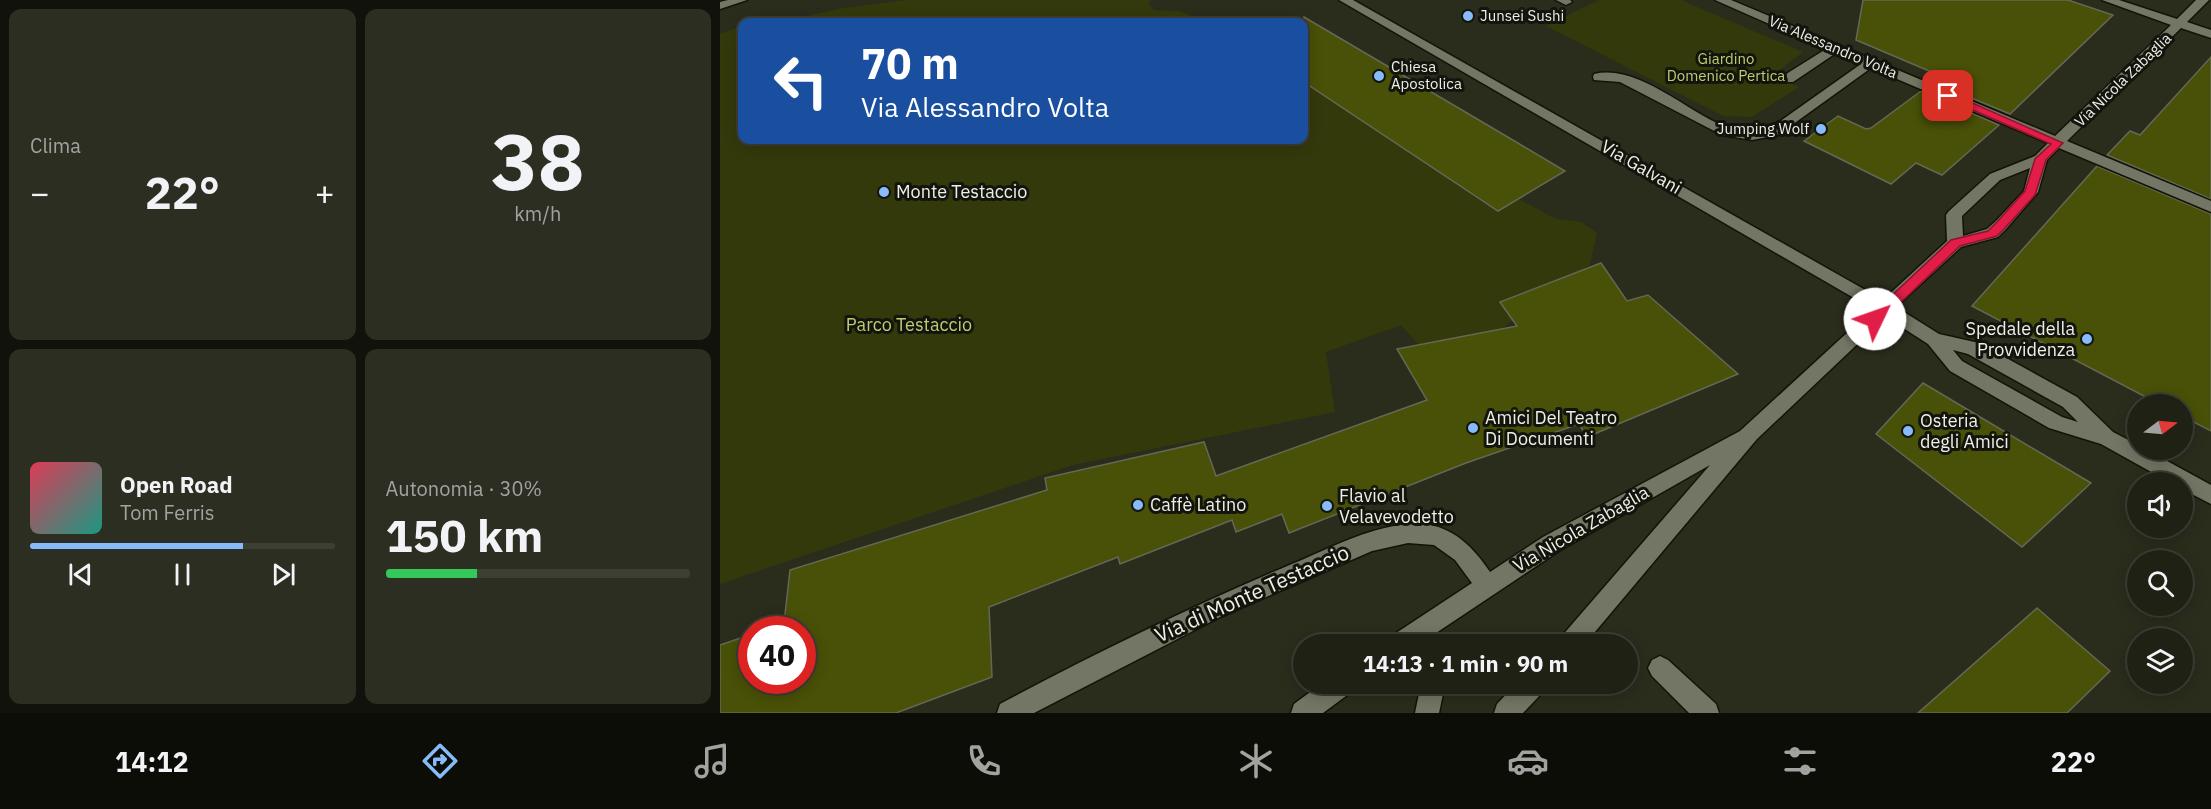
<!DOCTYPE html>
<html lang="it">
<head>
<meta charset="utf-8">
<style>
  :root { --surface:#202115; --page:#2d2e22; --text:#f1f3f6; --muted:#a2a3a0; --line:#3d3e34; --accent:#87bbfb }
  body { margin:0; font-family:"IBM Plex Sans",sans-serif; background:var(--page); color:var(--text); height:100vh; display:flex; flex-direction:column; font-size:22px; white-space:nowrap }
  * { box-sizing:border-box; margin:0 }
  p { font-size:20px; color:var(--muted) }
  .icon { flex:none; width:33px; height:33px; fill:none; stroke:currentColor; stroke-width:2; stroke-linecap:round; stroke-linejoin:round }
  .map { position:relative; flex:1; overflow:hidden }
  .panel { display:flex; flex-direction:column; gap:9px; padding:9px; background:#12120c; width:720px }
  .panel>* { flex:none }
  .guide { position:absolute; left:18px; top:18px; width:570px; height:126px; border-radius:12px; box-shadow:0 3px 15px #0003,0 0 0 2px var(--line); background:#1a4fa0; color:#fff; overflow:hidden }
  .needle { width:39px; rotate:74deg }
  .controls { position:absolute; left:1407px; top:394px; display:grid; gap:12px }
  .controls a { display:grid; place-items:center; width:66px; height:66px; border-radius:50%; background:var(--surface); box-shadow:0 3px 15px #0003,0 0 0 2px var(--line); font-size:30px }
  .speed { position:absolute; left:18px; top:616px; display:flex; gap:12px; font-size:30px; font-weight:700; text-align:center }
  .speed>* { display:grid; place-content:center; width:78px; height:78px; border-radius:50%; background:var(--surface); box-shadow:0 3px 15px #0003,0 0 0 2px var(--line); line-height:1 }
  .speed .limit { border:9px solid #d22; background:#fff; color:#111 }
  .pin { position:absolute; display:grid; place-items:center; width:51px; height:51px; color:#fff; margin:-26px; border-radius:12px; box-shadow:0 3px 9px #0006 }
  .me { position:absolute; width:66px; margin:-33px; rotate:48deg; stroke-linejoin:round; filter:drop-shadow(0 0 4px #0008) }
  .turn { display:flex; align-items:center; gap:21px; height:126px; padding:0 24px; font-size:27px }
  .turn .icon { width:78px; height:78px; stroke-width:2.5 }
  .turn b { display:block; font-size:42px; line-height:51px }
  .big { font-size:45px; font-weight:700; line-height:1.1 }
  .panel .tile { flex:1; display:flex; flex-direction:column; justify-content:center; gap:9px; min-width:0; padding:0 21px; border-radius:12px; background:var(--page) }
  .panel .dial { align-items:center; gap:0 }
  .dial b { font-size:78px; line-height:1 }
  .song { display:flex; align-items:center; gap:18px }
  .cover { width:72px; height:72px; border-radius:9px; background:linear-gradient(135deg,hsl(350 70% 55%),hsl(170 70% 35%)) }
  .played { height:6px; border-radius:3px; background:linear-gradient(90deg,var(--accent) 70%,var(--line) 70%) }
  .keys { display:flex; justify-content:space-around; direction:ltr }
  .heat { display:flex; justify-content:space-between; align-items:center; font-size:33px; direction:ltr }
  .charge { height:9px; border-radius:4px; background:linear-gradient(90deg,#34c759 30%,var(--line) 0) }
  .panel .tiles { flex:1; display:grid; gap:9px; grid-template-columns:repeat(2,1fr) }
  .trip { position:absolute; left:573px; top:634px; width:345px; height:60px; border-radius:30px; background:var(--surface); box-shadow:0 3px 15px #0003,0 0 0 2px var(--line); font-weight:700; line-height:60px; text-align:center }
  .menu { display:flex; height:96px; justify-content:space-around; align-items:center; background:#0d0d08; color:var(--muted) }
  .menu .icon { width:42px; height:42px }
  .menu .active { color:var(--accent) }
  .menu b { font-size:27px; color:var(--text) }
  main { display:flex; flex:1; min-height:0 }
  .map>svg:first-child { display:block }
  .green { fill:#34390c }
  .building { fill:#495007; stroke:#656856; stroke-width:1.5 }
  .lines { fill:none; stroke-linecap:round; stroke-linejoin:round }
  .minor-casing { stroke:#121406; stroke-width:3 }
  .minor { fill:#737664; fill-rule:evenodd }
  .route { fill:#e11d48; stroke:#92132f; stroke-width:1.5 }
  .poi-dot { fill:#87bbfb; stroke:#13140d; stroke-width:2 }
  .labels { text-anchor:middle; stroke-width:6; stroke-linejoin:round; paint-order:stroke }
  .far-poi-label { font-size:15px; fill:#edf0e5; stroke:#13140d; text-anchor:start }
  .far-street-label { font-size:15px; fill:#edf0e5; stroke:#13140d }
  .far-park-label { font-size:15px; fill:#c0cd6f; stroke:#13140d }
  .street-label { font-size:18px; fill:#edf0e5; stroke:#13140d }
  .poi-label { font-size:18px; fill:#edf0e5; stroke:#13140d; text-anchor:start }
  .park-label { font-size:18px; fill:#c0cd6f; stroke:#13140d }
  .near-street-label { font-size:21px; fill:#edf0e5; stroke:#13140d }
</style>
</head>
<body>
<main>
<section class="panel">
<div class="tiles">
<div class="tile"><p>Clima</p>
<div class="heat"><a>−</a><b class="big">22°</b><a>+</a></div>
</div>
<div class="tile dial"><b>38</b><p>km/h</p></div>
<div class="tile">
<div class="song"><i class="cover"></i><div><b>Open Road</b><p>Tom Ferris</p></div></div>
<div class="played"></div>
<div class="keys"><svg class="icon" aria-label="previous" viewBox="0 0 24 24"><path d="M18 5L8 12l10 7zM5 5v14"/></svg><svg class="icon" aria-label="pause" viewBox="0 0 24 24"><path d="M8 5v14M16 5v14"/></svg><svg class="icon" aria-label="next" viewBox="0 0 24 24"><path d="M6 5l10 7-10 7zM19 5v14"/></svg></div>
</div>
<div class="tile"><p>Autonomia · 30%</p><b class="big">150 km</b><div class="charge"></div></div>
</div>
</section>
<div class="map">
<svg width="1491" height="713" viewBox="0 0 1491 713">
  <rect width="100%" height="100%" fill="#2a2c1c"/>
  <path class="green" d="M187 0H431L428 3 434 10 460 11 486 22H59L123 8Z
    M879 0H961L1083 52 1053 75 1079 87 1032 117 1003 116 826 26Z
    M22 26V140H584V82L768 206 800 200 837 219 861 222 877 233 870 265 836 284 783 328 701 347 681 325 606 352 615 412 353 465 0 584V34Z"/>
  <path class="building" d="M1143 0H1348L1393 15 1290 114 1213 82 1221 76 1136 40Z
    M584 17 786 136 845 171 778 211 584 82Z
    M1491 57V199L1387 155 1410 131 1420 135Z
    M1201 91 1279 125 1222 175 1196 163 1171 184 1084 141 1118 116 1146 129 1151 128Z
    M1377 166 1491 214V431L1462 416V405H1441L1252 306Z
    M881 263 907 301 928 295 1018 374 867 437 859 424 746 463 569 533 562 514 516 532 512 520 400 564 398 557 269 607 272 677 176 713H0V645L32 634V681H82V630H43L64 623 70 570 327 490 325 478 484 442 496 476 707 400 677 349 797 326 780 302Z
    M1203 383 1371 483 1302 547 1156 434Z
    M1317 608 1390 671 1347 713H1198Z"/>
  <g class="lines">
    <defs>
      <path id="minor" d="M8 0H27L0 9V2Z
        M619 0H633L1163 300 1227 241 1226 215 1229 211 1270 174 1315 156 1328 143 1151 68 1058 135 1032 140 1002 135 900 82 874 80 873 77 874 74C920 63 970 116 1012 129 1024 132 1036 131 1049 129L1141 64 1116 53 1073 82H1063L1062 79 1063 76 1106 49 995 0H1011L1335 136 1451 25 1382 0H1399L1457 19 1476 0H1489L1467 22 1491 30V38L1461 28 1347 141 1491 201V212L1339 148 1327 160 1318 192 1286 229 1278 237 1241 247 1176 307 1219 334 1259 343 1357 397 1393 432 1418 445V450H1427L1491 485V504L1462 489V483H1451L1381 444 1329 428 1230 371 1208 344 1166 317 1037 439 864 645H837L841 637 990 465 839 551 698 645H666L670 637 752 583 735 560 714 545 688 543 652 551 500 617 314 713H277L280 704C376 653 472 606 572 564 613 547 657 522 702 524 733 526 754 548 770 572L823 537 1020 431 1153 309ZM1310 168 1304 191 1276 221 1267 229 1243 236 1242 216 1280 180ZM1233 350 1248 354 1343 407 1358 422 1342 417 1242 361Z
        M836 0H850L852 2 846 5Z
        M940 656 948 660 996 704 999 713H969L932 676 928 668 932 660Z
        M601 684H633L630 693 603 713H571L574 704Z
        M701 684H725L719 713H695Z
        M796 684H825L822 693 803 713H774L777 704Z"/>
    </defs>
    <use href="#minor" class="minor-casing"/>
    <use href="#minor" class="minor"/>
  </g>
  <path class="route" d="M1225 94H1232L1343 143 1326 160 1315 195 1285 228 1277 236 1240 246 1159 323H1150L1148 319 1150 316 1231 240 1268 231 1277 222 1305 191 1315 159 1331 144 1225 98Z"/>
  <g class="poi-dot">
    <circle cx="748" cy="16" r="6"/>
    <circle cx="659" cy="76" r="6"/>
    <circle cx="1101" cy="129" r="6"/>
    <circle cx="164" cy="192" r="6"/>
    <circle cx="1367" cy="339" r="6"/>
    <circle cx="753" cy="428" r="6"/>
    <circle cx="1188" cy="431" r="6"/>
    <circle cx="418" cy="505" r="6"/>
    <circle cx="607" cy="506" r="6"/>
  </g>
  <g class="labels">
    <g class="far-poi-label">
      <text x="760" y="21">Junsei Sushi</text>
      <text x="671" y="72">Chiesa<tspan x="671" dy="17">Apostolica</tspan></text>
      <text x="1089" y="134" text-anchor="end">Jumping Wolf</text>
    </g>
    <g class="far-street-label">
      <text transform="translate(1113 47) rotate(23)" y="5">Via Alessandro Volta</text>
      <text transform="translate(1403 80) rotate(-44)" y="5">Via Nicola Zabaglia</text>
    </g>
    <g class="far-park-label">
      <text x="1006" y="64">Giardino<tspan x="1006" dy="17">Domenico Pertica</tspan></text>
    </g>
    <g class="street-label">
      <text transform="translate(921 167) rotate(30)" y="6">Via Galvani</text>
      <text transform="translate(861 529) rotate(-30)" y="6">Via Nicola Zabaglia</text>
    </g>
    <g class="poi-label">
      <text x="176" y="198">Monte Testaccio</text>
      <text x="1355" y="335" text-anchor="end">Spedale della<tspan x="1355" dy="21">Provvidenza</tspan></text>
      <text x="765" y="424">Amici Del Teatro<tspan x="765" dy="21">Di Documenti</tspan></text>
      <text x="1200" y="427">Osteria<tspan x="1200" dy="21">degli Amici</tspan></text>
      <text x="619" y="502">Flavio al<tspan x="619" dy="21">Velavevodetto</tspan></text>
      <text x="430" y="511">Caffè Latino</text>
    </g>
    <g class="park-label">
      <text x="189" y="331">Parco Testaccio</text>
    </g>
    <g class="near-street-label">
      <text transform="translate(532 594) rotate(-24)" y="7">Via di Monte Testaccio</text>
    </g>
  </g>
</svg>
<div class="controls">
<a><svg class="needle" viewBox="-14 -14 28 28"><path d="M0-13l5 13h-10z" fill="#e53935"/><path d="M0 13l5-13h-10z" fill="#a2a3a0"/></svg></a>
<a><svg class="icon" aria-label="sound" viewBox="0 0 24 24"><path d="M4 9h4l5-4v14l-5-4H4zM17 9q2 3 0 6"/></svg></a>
<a><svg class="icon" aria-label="search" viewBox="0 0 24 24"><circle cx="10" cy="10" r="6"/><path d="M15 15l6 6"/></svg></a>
<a><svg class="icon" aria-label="layers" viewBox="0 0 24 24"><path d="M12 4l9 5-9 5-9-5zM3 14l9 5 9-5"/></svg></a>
</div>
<div class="speed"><div class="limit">40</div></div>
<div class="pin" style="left:1228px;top:96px;background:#d93025"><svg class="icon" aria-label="arrive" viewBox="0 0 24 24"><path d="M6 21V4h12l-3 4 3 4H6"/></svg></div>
<svg class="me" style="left:1155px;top:319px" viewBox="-20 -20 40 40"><circle r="19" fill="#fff"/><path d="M0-13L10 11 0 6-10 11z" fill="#e11d48"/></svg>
<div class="trip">14:13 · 1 min · 90 m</div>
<div class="guide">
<div class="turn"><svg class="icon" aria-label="left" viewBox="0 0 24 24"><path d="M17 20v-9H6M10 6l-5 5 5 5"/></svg><div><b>70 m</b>Via Alessandro Volta</div></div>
</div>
</div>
</main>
<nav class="menu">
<b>14:12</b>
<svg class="icon active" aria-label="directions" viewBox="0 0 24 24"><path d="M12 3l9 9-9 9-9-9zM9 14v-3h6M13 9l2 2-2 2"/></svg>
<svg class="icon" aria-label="music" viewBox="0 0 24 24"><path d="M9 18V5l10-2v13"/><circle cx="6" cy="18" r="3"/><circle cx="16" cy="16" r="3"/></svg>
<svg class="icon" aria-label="phone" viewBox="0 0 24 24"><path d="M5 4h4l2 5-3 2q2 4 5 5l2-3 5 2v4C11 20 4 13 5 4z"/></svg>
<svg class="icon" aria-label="climate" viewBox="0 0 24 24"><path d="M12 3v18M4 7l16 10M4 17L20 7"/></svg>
<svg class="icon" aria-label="car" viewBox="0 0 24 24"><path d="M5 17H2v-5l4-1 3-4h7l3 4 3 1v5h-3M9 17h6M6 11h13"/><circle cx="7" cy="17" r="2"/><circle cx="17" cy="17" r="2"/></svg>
<svg class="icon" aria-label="filters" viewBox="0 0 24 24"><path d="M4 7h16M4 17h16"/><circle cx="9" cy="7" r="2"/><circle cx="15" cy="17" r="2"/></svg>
<b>22°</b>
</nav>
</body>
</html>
